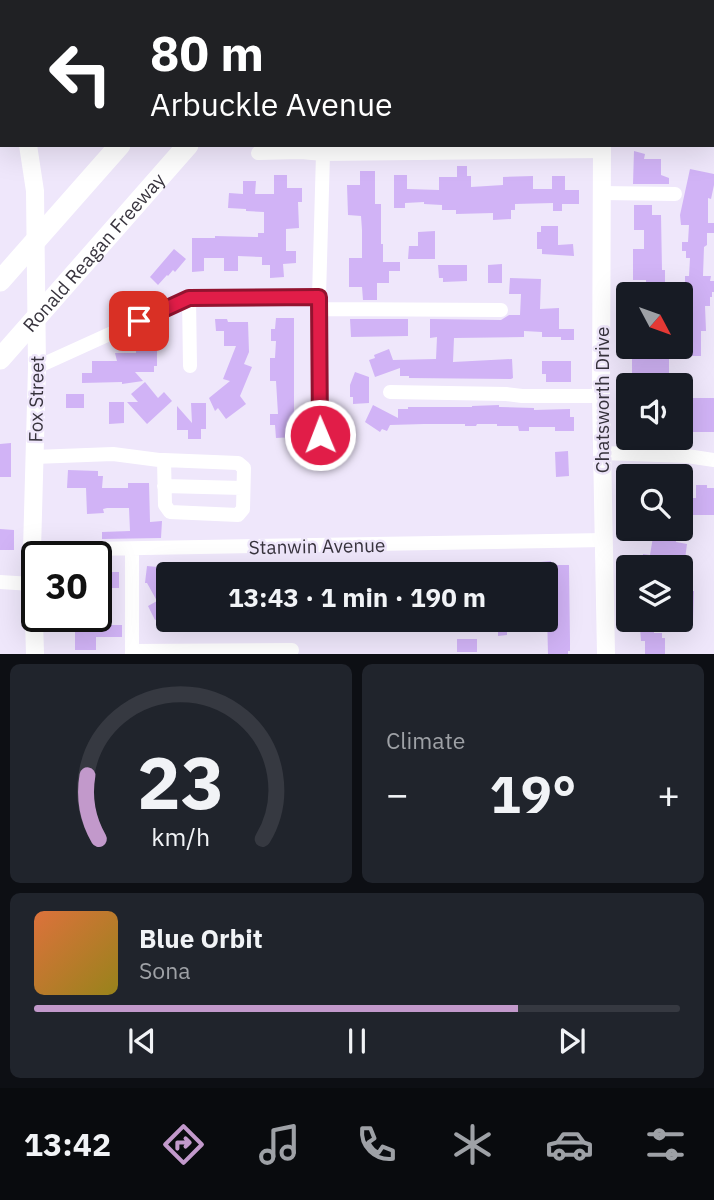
<!DOCTYPE html>
<html lang="en">
<head>
<meta charset="utf-8">
<style>
  :root { --surface:#171b24; --page:#20242c; --text:#f1f3f6; --muted:#9ea1a6; --line:#363941; --accent:#c299cb }
  body { margin:0; font-family:"IBM Plex Sans",sans-serif; background:var(--page); color:var(--text); height:100vh; display:flex; flex-direction:column; font-size:26px; white-space:nowrap }
  * { box-sizing:border-box; margin:0 }
  p { font-size:23px; color:var(--muted) }
  .icon { flex:none; width:38px; height:38px; fill:none; stroke:currentColor; stroke-width:2; stroke-linecap:round; stroke-linejoin:round }
  .map { position:relative; height:654px; overflow:hidden }
  .panel { display:flex; flex-direction:column; gap:10px; padding:10px; background:#0d0f14; flex:1 }
  .panel>* { flex:none }
  .top-card { position:absolute; left:0px; top:0px; width:714px; height:147px; box-shadow:0 7px 28px #0002; background:#202124; color:#fff; overflow:hidden }
  .needle { width:46px; rotate:131deg }
  .fabs { position:absolute; left:616px; top:282px; display:grid; gap:14px }
  .fabs a { display:grid; place-items:center; width:77px; height:77px; border-radius:7px; background:var(--surface); box-shadow:0 7px 28px #0002; font-size:35px }
  .speed { position:absolute; left:21px; top:541px; display:flex; gap:14px; font-size:35px; font-weight:700; text-align:center }
  .speed>* { display:grid; place-content:center; width:91px; height:91px; border-radius:50%; background:var(--surface); box-shadow:0 7px 28px #0002; line-height:1 }
  .speed .limit { border:4px solid #111; border-radius:10px; background:#fff; color:#111 }
  .pin { position:absolute; display:grid; place-items:center; width:60px; height:60px; color:#fff; margin:-30px; border-radius:14px; box-shadow:0 4px 10px #0006 }
  .me { position:absolute; width:77px; margin:-38px; rotate:359deg; stroke-linejoin:round; filter:drop-shadow(0 0 5px #0008) }
  .turn { display:flex; align-items:center; gap:24px; height:147px; padding:0 35px; font-size:32px }
  .turn .icon { width:91px; height:91px; stroke-width:2.5 }
  .turn b { display:block; font-size:49px; line-height:60px }
  .big { font-size:52px; font-weight:800; line-height:1.1 }
  .panel .card { flex:1; display:flex; flex-direction:column; justify-content:center; gap:10px; min-width:0; padding:0 24px; border-radius:10px; background:var(--page) }
  .panel .dial { align-items:center; gap:0 }
  .dial svg { height:182px; overflow:visible; fill:none; stroke:var(--line); stroke-width:7; stroke-linecap:round; text-anchor:middle }
  .dial text { fill:var(--text); stroke:none }
  .song { display:flex; align-items:center; gap:21px }
  .cover { width:84px; height:84px; border-radius:10px; background:linear-gradient(135deg,hsl(20 70% 55%),hsl(50 70% 35%)) }
  .played { height:7px; border-radius:4px; background:linear-gradient(90deg,var(--accent) 75%,var(--line) 75%) }
  .keys { display:flex; justify-content:space-around; direction:ltr }
  .heat { display:flex; justify-content:space-between; align-items:center; font-size:38px; direction:ltr }
  .panel .tiles { flex:1; display:grid; gap:10px; grid-template-columns:1fr 1fr }
  .card:last-child { grid-column:span 2 }
  .trip { position:absolute; left:156px; top:562px; width:402px; height:70px; border-radius:7px; background:var(--surface); box-shadow:0 7px 28px #0002; font-weight:800; line-height:70px; text-align:center }
  .tabs { display:flex; height:112px; justify-content:space-around; align-items:center; background:#090b0e; color:var(--muted) }
  .tabs .icon { width:49px; height:49px }
  .tabs .on { color:var(--accent) }
  .tabs b { font-size:32px; color:var(--text) }
  .map>svg:first-child { display:block }
  .building { fill:#d1b3f6 }
  .lines { fill:none; stroke-linecap:round; stroke-linejoin:round }
  .minor { stroke:#fff; stroke-width:14 }
  .major { stroke:#fff; stroke-width:18 }
  .highway { stroke:#fff; stroke-width:21 }
  .route-casing { stroke:#92132f; stroke-width:18 }
  .route { stroke:#e11d48; stroke-width:12 }
  .labels { text-anchor:middle; stroke-width:5; stroke-linejoin:round; paint-order:stroke }
  .street-label { font-size:19px; fill:#38343e; stroke:#efe7fb }
</style>
</head>
<body>
<div class="map">
<svg width="714" height="654" viewBox="0 0 714 654">
  <rect width="100%" height="100%" fill="#efe7fb"/>
  <path class="building" d="M634 151 645 154 644 159H661V175L669 178V184H633Z
    M457 166H467V176H471V187L503 185V177L533 176V189H552V176H565V190H579V204H562V211H553V203L515 204V210H511V219L493 220V213L456 214V210H442V205L424 204V202L405 203V208H394V175H407V189L439 190V177H457Z
    M690 169 714 174V185L711 199 708 198V223H714V233H707V245L704 247 703 276H711L710 281H714V292H712V297H710V306H705L706 331H701V356H669V373H660V382H647V375H632V359H648L650 346H681V296H685V276H689L690 258H686V251H682V242H688L689 225H681L680 215Z
    M360 171H375V204H381V244H383V262H400V271H389V283H377V300H363L362 287H349V258H362V230L361 216 348 215 347 185H360Z
    M274 175H287V188H302V202H298L299 228 286 229V251H296V263L283 264 284 277 270 278V265H262V257L238 256V271H224V258H204V271L192 272V238H215V236L258 237V233H264V212L246 211V209L228 208 229 193 243 194V181H256L255 194H274Z
    M634 205H652V215H661L662 270H665V290H646V280H633V249H644V230H634Z
    M541 226H558V245L573 244 574 256 542 254V249H537V232H541Z
    M435 231V259H408L409 246H418V232Z
    M174 249 186 259 175 272 173 270 168 276 167 275 158 285 150 277Z
    M502 264V283H488V265Z
    M438 265H467V281L443 282V278H439Z
    M510 278 541 279 540 309 559 308V329H574V340H561V337H542V332L524 331V337L454 338 453 362 512 359 513 378 511 379 409 378V376H400V368L375 377 369 360 375 358 374 355 389 349 393 360 436 359 437 337 430 338V319L501 320 509 315H520L521 294H509Z
    M276 318H294V437L276 438 275 425H270V414H278L276 381H270V358H275L276 341H271V329H275Z
    M215 319H227L228 322H248L249 352 244 364 252 367 240 396 246 404 226 419 218 408 215 411 209 398 230 381 223 379 236 346H224V331H216Z
    M350 319H408V336L351 337Z
    M157 349V366H154V372H135L143 381 122 384V382L82 383V373H92V361H117L115 353H136V350Z
    M542 361H571V382H546V374H542Z
    M355 372 369 377V403L353 404V397H350V385Z
    M145 382 158 398 164 392 172 401 147 424 127 402H138L131 394Z
    M66 394H84V408H66Z
    M687 398H714V432H687Z
    M109 402H124V423L109 424Z
    M191 403H206V429H201V439H188V430H177V406L192 423Z
    M373 405 398 418V409H408V407H472V406L499 405V407L534 408V410L570 409V417H574V431H555V427H529V431H519L518 426H497V424H477L476 426H465V424H424L390 425 387 431 382 429 380 432 365 422Z
    M11 443V477H0V444Z
    M568 451 569 476 556 477 555 452Z
    M68 470 98 471V476H103L102 488H128V483H149L150 522 162 521 161 538 102 539V532L130 531 129 508H107L103 509 104 513 87 514 86 488H67Z
    M696 485H707V488H714V515H685L684 498H696Z
    M0 529 14 530V550H0Z
    M659 532 677 535 676 542 687 544 684 567H642L643 554 650 555 653 537 658 538Z
    M551 561V565H569L570 642V651H568V654H548L546 574H541L540 562Z
    M147 566 168 568V614L155 620 148 606 157 601 147 583H145Z
    M96 572H119V588H112L111 589V606H96Z
    M684 591H694L693 621H681Z
    M75 616H96V625H122V637H96V650H75Z
    M500 620H517V629H507V635L498 636V621Z
    M644 620H654V633H662V638H665V654H645V641H641L640 628H644Z
    M457 639H477V652H457Z"/>
  <g class="lines">
    <path class="minor" d="M712 21H714
      M258 153 301 152 323 154 602 151
      M601 193 675 194
      M189 298 190 366
      M319 309 501 310
      M37 367 189 298 319 297
      M390 392 506 394 522 396H601
      M320 435 319 297 323 154
      M602 453 687 456 714 460
      M34 457 113 454 159 460H164L238 463 244 468 243 509 238 515 170 512 165 505 164 460
      M164 486 243 488
      M32 550 603 540
      M0 582 32 584
      M132 651 292 650
      M132 654V550"/>
    <path class="major" d="M601 2V0
      M0 63 2 66
      M28 145 35 191 37 367 32 550 35 654
      M602 145 601 396 606 654"/>
    <g class="highway">
      <path d="M247 2 249 0"/>
      <path d="M314 2 316 0"/>
      <path d="M0 281 120 145"/>
      <path id="s1" d="M0 359 188 145"/>
    </g>
  </g>
  <g class="lines">
    <defs>
      <path id="route" d="M139 321 189 298 319 297 320 435"/>
    </defs>
    <use href="#route" class="route-casing"/>
    <use href="#route" class="route"/>
  </g>
  <g class="labels">
    <g class="street-label">
      <text dy="7" stroke="none"><textPath href="#s1" startOffset="142">Ronald Reagan Freeway</textPath></text>
      <text transform="translate(36 399) rotate(-89)" y="7">Fox Street</text>
      <text transform="translate(602 400) rotate(-90)" y="7">Chatsworth Drive</text>
      <text transform="translate(317 546) rotate(-1)" y="7">Stanwin Avenue</text>
    </g>
  </g>
</svg>
<div class="fabs">
<a><svg class="needle" viewBox="-14 -14 28 28"><path d="M0-13l5 13h-10z" fill="#e53935"/><path d="M0 13l5-13h-10z" fill="#9ea1a6"/></svg></a>
<a><svg class="icon" aria-label="sound" viewBox="0 0 24 24"><path d="M4 9h4l5-4v14l-5-4H4zM17 9q2 3 0 6"/></svg></a>
<a><svg class="icon" aria-label="search" viewBox="0 0 24 24"><circle cx="10" cy="10" r="6"/><path d="M15 15l6 6"/></svg></a>
<a><svg class="icon" aria-label="layers" viewBox="0 0 24 24"><path d="M12 4l9 5-9 5-9-5zM3 14l9 5 9-5"/></svg></a>
</div>
<div class="speed"><div class="limit">30</div></div>
<div class="pin" style="left:139px;top:321px;background:#d93025"><svg class="icon" aria-label="arrive" viewBox="0 0 24 24"><path d="M6 21V4h12l-3 4 3 4H6"/></svg></div>
<svg class="me" style="left:320px;top:435px" viewBox="-20 -20 40 40"><circle r="17" fill="#e11d48" stroke="#fff" stroke-width="3"/><path d="M0-11L8 9 0 5-8 9z" fill="#fff"/></svg>
<div class="trip">13:43 · 1 min · 190 m</div>
<div class="top-card">
<div class="turn"><svg class="icon" aria-label="left" viewBox="0 0 24 24"><path d="M17 20v-9H6M10 6l-5 5 5 5"/></svg><div><b>80 m</b>Arbuckle Avenue</div></div>
</div>
</div>
<section class="panel">
<div class="tiles">
<div class="card dial"><svg viewBox="0 0 100 80">
<path d="M14 69A42 42 0 1 1 86 69"/>
<path d="M14 69A42 42 0 0 1 9 41" stroke="#c299cb"/>
<text x="50" y="56" font-size="32" font-weight="700">23</text>
<text x="50" y="72" font-size="11">km/h</text>
</svg></div>
<div class="card"><p>Climate</p>
<div class="heat"><a>−</a><b class="big">19°</b><a>+</a></div>
</div>
<div class="card">
<div class="song"><i class="cover"></i><div><b>Blue Orbit</b><p>Sona</p></div></div>
<div class="played"></div>
<div class="keys"><svg class="icon" aria-label="previous" viewBox="0 0 24 24"><path d="M18 5L8 12l10 7zM5 5v14"/></svg><svg class="icon" aria-label="pause" viewBox="0 0 24 24"><path d="M8 5v14M16 5v14"/></svg><svg class="icon" aria-label="next" viewBox="0 0 24 24"><path d="M6 5l10 7-10 7zM19 5v14"/></svg></div>
</div>
</div>
</section>
<nav class="tabs">
<b>13:42</b>
<svg class="icon on" aria-label="directions" viewBox="0 0 24 24"><path d="M12 3l9 9-9 9-9-9zM9 14v-3h6M13 9l2 2-2 2"/></svg>
<svg class="icon" aria-label="music" viewBox="0 0 24 24"><path d="M9 18V5l10-2v13"/><circle cx="6" cy="18" r="3"/><circle cx="16" cy="16" r="3"/></svg>
<svg class="icon" aria-label="phone" viewBox="0 0 24 24"><path d="M5 4h4l2 5-3 2q2 4 5 5l2-3 5 2v4C11 20 4 13 5 4z"/></svg>
<svg class="icon" aria-label="climate" viewBox="0 0 24 24"><path d="M12 3v18M4 7l16 10M4 17L20 7"/></svg>
<svg class="icon" aria-label="car" viewBox="0 0 24 24"><path d="M5 17H2v-5l4-1 3-4h7l3 4 3 1v5h-3M9 17h6M6 11h13"/><circle cx="7" cy="17" r="2"/><circle cx="17" cy="17" r="2"/></svg>
<svg class="icon" aria-label="filters" viewBox="0 0 24 24"><path d="M4 7h16M4 17h16"/><circle cx="9" cy="7" r="2"/><circle cx="15" cy="17" r="2"/></svg>
</nav>
</body>
</html>
